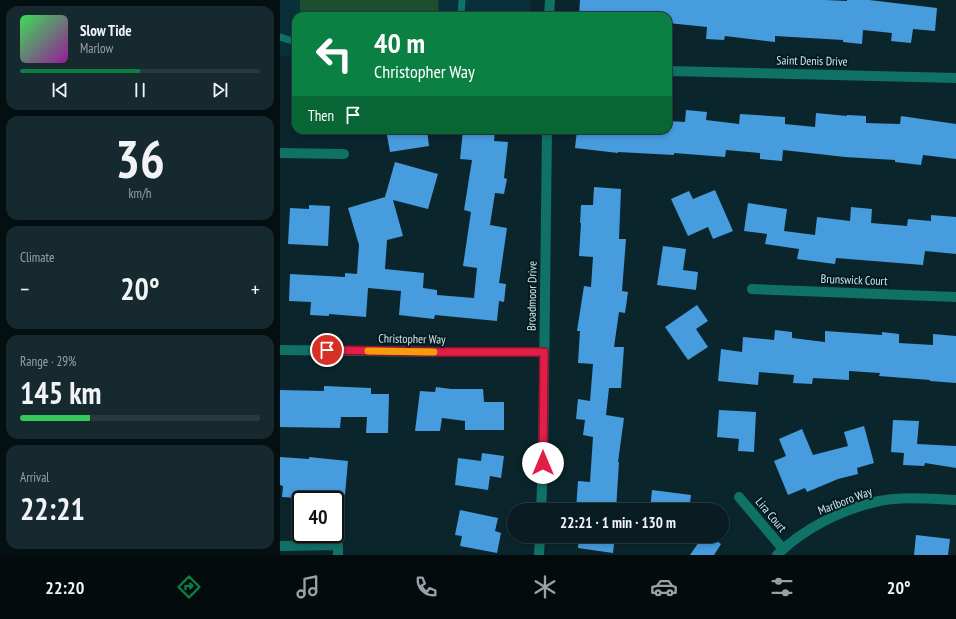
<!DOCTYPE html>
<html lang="en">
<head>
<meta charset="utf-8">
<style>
  :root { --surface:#081c21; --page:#16292e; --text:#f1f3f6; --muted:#98a1a5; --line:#293a3f; --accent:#0b8043 }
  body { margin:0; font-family:"PT Sans Narrow",sans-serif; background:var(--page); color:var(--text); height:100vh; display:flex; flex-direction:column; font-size:15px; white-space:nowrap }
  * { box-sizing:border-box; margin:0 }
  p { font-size:13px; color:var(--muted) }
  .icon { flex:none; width:22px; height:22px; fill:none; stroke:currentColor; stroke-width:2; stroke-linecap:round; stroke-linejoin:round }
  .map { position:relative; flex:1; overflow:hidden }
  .details { display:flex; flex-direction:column; gap:6px; padding:6px; background:#040f12; width:280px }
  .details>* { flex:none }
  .banner { position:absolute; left:12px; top:12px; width:380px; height:122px; border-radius:12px; box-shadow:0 2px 6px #0003,0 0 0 1px var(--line); background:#0b8043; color:#fff; overflow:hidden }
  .speed { position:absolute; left:12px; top:491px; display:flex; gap:8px; font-size:20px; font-weight:700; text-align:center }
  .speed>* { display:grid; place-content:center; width:52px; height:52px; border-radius:50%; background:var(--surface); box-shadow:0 2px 6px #0003,0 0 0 1px var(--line); line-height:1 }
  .speed .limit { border:2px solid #111; border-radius:6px; background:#fff; color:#111 }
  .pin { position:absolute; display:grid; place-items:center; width:34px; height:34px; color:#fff; margin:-17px; border:2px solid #fff; border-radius:50%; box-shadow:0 1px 4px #0007 }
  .me { position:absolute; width:44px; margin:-22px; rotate:0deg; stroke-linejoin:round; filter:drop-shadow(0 0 3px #0008) }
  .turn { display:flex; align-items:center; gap:14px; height:84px; padding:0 16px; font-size:18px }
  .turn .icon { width:52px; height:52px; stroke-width:2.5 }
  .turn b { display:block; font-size:28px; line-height:34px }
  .then { display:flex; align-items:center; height:38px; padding:0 16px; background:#0003; gap:8px; font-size:15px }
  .big { font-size:30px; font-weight:800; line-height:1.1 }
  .details .widget { flex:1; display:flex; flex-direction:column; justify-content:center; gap:6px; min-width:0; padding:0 14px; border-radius:12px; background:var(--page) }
  .details .dial { align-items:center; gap:0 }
  .dial b { font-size:52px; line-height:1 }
  .song { display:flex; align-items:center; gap:12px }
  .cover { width:48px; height:48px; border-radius:6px; background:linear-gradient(135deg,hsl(130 70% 55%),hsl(300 70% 35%)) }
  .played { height:4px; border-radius:2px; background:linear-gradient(90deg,var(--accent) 50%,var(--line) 50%) }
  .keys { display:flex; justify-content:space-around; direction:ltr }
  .heat { display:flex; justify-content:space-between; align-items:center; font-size:22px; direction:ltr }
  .charge { height:6px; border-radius:3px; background:linear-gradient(90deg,#34c759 29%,var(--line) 0) }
  .trip { position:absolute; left:227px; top:503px; width:222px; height:40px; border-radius:20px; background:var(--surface); box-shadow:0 2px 6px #0003,0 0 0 1px var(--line); font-weight:800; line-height:40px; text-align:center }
  .dock { display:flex; height:64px; justify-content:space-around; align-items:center; background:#030b0d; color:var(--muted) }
  .dock .icon { width:28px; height:28px }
  .dock .selected { color:var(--accent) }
  .dock b { font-size:18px; color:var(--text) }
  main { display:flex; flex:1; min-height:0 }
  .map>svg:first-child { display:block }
  .built { fill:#083038 }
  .green { fill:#1c4f2f }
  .building { fill:#469cdd }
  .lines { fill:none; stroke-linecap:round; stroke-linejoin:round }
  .service { stroke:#107167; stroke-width:7 }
  .minor { stroke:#107167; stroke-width:10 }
  .tertiary { stroke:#107167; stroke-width:10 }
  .route-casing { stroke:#92132f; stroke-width:10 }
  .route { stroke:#e11d48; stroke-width:7 }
  .slow { stroke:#f59e0b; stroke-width:7 }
  .labels { text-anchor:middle; stroke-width:4; stroke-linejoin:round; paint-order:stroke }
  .street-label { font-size:12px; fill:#d7e6ea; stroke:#011c22 }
</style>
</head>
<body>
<main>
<section class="details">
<div class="widget">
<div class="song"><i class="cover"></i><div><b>Slow Tide</b><p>Marlow</p></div></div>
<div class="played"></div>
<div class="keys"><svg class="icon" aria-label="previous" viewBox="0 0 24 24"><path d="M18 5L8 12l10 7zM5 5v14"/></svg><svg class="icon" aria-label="pause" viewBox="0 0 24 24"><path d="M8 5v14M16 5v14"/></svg><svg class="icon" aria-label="next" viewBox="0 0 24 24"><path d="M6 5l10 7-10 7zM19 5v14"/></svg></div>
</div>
<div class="widget dial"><b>36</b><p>km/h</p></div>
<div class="widget"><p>Climate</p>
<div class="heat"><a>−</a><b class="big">20°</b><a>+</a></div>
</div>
<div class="widget"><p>Range · 29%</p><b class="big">145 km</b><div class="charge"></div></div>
<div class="widget"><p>Arrival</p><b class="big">22:21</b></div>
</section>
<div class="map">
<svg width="676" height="555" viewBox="0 0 676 555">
  <rect width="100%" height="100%" fill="#0a262c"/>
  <path class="built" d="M0 0H250V16H16V56H0Z"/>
  <path class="green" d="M20 0H158L159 16H20Z"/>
  <path class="building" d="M300 0H545L567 1V0H589L657 8 655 31 633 29 631 43 611 41 612 33 583 30 582 44 563 42V40L495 36V42L445 36 444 40 426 39 427 27 388 23V16H299Z
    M406 110 427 112 426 120 459 124 460 114 505 117V124L535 127 536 113 567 116V115L586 116V123L620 124 621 116 676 124V159L643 155 641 165 615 162V160L565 157 503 150 502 161 480 159V153L446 150 445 157 394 153V155L338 152V153L295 148 297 130H388V121L405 122Z
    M119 130H147L149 146 110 152 107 135 119 133Z
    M183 130H215L214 141 228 142 224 178 227 179 224 194 215 193 210 225 227 228 219 283 226 284 224 302 219 301 217 321 155 315 154 319 119 315 121 291 88 288 86 317 49 314V316L30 315 31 302 9 301 10 274 65 277V273L77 274 79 245 68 208 105 197 115 162 158 174 148 209 113 200 123 236 107 240 105 269 144 273 143 288 157 290V295L194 298 197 268 183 266 191 212 184 210 192 160 180 159Z
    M314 187 341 189 339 239H346L342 291 348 292 345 313 339 312 334 347H344L341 388H329L326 415 344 418 338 462H339L336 510H296L298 481 310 482 313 437 303 435 305 420 296 419 298 399 310 401 313 364 298 363 300 331H297L304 286 311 287 313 257 299 256 301 223H300L301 205H313Z
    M435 190 453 231 433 239 428 227 408 236 391 199 409 191 413 199Z
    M468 203 507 209 504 231 535 235 537 217 570 221 571 207 592 209 591 223 627 226 628 219 651 221V215L676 217V254L645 251 643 265 556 258 555 264 517 259 519 249 485 244 487 234 464 231Z
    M29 205 50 206 48 246 8 244 10 208 29 209Z
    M383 246 406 249 403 270 418 272 416 290 377 285Z
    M417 305 428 321 416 329 428 347 408 360 385 327Z
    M495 330 512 332V338L545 342V331L602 335V332L619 334V343L653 345V334L676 336V383L650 381V380L599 376 600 373 569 371V380L533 378 532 384 513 383 514 375 479 372 478 385 438 381 441 349 462 352 463 337 494 340Z
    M44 386 91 388V394H109L108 433H86L87 417H61L60 428 0 427V390L44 391Z
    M156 387 171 389H203L204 402H224V430H185V421L162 418 160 431H135L140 391 155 392Z
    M439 410 476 412 474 452 458 451 459 439 437 437Z
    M613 420 639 421 637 444 676 446V468L645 463 644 466 623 465 624 453 611 452Z
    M584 426 594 463 577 468 578 474 558 479 527 492 525 488 508 495 494 461 506 456 499 439 522 429 533 455 568 446 564 432Z
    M202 453 224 456 221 478 210 476 208 490 175 485 178 458 201 461Z
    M0 457 29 459V457L68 461 65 495 47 493V499L19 497V498L2 497 3 486 0 485Z
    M372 490 411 495 409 510H370Z
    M180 510 218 518 215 531 221 533 217 553 180 546 182 536 175 535Z
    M636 535 670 539 668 555H634Z
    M299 536H335L333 553 298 548Z
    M423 536H429L441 544 434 555H410Z"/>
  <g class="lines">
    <path class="service" d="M181 16 182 0
      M0 37 16 42"/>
    <path class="minor" d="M388 71 676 78
      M0 153 64 154
      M472 289 676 297
      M0 350 158 352H264
      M459 497 503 549
      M0 546 58 545V555
      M497 555C524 528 563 509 599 501 624 496 651 499 676 500"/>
    <path class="tertiary" d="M269 16 270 0
      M261 510 263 463 267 130
      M259 555 260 536"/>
  </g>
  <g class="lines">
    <defs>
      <path id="route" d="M47 350 158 352H264L263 463"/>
    </defs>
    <use href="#route" class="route-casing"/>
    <use href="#route" class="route"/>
    <path class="slow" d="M88 351 154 352"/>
  </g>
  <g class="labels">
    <g class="street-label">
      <text transform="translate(532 61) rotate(1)" y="4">Saint Denis Drive</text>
      <text transform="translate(574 280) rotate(2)" y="4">Brunswick Court</text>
      <text transform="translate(252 296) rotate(-89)" y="4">Broadmoor Drive</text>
      <text transform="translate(132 339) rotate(1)" y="4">Christopher Way</text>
      <text transform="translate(565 501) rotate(-21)" y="4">Marlboro Way</text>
      <text transform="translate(491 515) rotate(50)" y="4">Lira Court</text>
    </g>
  </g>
</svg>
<div class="speed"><div class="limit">40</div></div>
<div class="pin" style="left:47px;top:350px;background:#d93025"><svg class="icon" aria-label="arrive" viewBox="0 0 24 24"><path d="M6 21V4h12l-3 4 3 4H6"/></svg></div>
<svg class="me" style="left:263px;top:463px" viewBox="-20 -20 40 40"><circle r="19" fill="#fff"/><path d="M0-13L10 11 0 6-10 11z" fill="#e11d48"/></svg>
<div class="trip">22:21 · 1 min · 130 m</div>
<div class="banner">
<div class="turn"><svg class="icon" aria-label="left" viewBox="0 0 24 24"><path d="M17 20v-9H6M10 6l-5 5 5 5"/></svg><div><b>40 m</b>Christopher Way</div></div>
<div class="then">Then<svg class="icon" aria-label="arrive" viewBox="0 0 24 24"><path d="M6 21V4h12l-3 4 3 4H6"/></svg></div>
</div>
</div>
</main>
<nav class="dock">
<b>22:20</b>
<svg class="icon selected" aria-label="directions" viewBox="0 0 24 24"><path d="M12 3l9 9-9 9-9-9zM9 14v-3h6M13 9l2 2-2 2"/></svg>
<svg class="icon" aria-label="music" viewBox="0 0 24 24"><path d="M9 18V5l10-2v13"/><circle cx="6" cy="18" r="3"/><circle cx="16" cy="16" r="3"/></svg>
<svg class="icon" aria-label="phone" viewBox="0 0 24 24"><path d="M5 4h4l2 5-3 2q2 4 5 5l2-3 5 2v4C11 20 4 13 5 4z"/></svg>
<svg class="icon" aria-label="climate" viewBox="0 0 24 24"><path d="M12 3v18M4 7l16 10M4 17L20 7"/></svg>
<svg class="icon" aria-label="car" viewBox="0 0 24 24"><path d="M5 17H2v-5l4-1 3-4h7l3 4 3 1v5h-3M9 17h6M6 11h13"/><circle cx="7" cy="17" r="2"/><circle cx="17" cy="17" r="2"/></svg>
<svg class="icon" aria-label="filters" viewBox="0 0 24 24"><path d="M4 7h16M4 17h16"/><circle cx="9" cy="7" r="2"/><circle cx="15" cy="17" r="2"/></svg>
<b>20°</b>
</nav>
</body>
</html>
